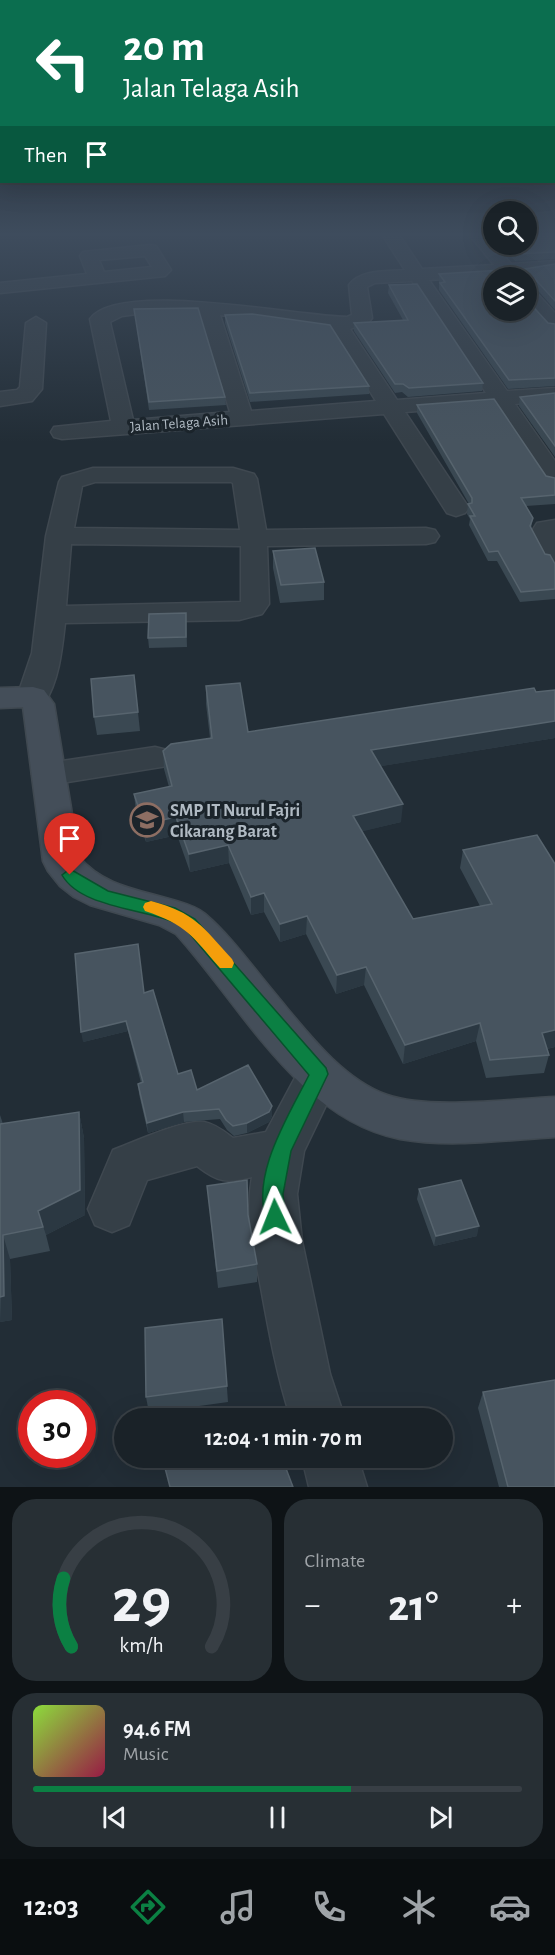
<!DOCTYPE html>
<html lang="en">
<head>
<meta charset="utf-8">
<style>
  :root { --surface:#1a2228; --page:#272f34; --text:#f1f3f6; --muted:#9fa4a8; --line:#383f45; --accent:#0b8043 }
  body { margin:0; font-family:"Alegreya Sans",sans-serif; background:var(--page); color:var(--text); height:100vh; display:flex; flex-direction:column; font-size:22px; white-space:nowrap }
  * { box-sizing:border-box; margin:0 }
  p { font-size:20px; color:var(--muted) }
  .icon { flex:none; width:33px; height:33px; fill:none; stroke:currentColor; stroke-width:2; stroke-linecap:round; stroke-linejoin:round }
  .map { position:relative; height:1487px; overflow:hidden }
  .panel { display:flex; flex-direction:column; gap:12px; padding:12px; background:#0e1316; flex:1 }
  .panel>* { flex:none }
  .top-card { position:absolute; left:0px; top:0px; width:555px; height:183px; box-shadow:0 6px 24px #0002,0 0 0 2px var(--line); background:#0b6e4f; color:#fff; overflow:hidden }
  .fabs { position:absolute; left:483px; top:201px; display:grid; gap:12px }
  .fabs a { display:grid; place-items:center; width:54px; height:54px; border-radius:50%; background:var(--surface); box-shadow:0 6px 24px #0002,0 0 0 2px var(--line); font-size:30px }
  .speed { position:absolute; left:18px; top:1390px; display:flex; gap:12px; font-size:30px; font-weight:700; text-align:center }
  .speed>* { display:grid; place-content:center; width:78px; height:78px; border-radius:50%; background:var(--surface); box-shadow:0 6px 24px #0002,0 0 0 2px var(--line); line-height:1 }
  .speed .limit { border:9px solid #d22; background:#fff; color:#111 }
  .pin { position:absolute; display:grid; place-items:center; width:51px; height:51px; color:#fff; margin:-62px -26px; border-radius:50% 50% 50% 0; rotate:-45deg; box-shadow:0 0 6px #0007 }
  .pin .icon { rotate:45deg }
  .me { position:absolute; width:66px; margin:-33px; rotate:358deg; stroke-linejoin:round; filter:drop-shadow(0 0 4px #0008) }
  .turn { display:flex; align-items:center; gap:21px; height:126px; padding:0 24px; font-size:27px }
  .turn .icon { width:78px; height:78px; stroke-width:2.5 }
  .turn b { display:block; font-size:42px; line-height:51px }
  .then { display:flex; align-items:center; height:57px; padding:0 24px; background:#0003; gap:12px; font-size:22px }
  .big { font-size:45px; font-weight:700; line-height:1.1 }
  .panel .widget { flex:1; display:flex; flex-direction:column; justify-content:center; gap:9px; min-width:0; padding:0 21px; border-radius:24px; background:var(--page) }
  .panel .dial { align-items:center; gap:0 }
  .dial svg { height:156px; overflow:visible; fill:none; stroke:var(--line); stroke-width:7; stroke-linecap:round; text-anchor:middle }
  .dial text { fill:var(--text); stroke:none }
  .song { display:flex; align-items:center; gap:18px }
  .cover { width:72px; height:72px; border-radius:9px; background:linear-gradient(135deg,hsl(90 70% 55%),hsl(340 70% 35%)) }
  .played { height:6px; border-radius:3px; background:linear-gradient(90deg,var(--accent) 65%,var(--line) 65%) }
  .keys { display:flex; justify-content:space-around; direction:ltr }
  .heat { display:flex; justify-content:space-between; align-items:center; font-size:33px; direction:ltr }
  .panel .tiles { flex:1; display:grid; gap:12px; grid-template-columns:1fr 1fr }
  .widget:last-child { grid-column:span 2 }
  .trip { position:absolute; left:114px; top:1408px; width:339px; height:60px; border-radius:30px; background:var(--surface); box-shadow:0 6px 24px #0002,0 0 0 2px var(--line); font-weight:700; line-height:60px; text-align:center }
  .tabs { display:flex; height:96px; justify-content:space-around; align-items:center; background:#0a0e10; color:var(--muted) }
  .tabs .icon { width:42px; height:42px }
  .tabs .active { color:var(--accent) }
  .tabs b { font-size:27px; color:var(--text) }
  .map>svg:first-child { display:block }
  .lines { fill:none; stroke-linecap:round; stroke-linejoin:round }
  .street-casing { stroke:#3f4850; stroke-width:3 }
  .secondary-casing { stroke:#3f4850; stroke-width:3 }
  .street { fill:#353f47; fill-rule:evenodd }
  .secondary { fill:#444e59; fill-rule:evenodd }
  .wall { fill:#3a4852 }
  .shaded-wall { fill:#2b3842 }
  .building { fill:#47545f; stroke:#57646e; stroke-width:1.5 }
  .route { fill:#0b8043; stroke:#07532c; stroke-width:1.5 }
  .slow { fill:#f59e0b }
  .labels { text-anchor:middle; stroke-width:6; stroke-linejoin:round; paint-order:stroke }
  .far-street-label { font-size:15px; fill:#b0bac3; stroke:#1b242b }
  .poi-label { font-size:18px; font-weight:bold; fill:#b0bac3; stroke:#1b242b; text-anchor:start }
</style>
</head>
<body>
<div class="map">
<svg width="555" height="1487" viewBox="0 0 555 1487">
  <rect width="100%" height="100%" fill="#222d36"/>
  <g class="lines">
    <defs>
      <path id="street" d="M381 233H398L422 269 494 265 468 233H485L511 264 555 261V271L520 274 523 278H504L502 275 429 280 507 391 555 388V400L515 404 555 461V486L546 484 494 405 405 412 469 508 465 513 456 516 447 513 384 414 62 439 54 437 51 432 54 427 111 421 90 319C118 279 300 317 347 317L352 315 349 285C361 269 387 272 405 270ZM412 281 486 393 397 400 350 329 369 322 372 318 367 287 375 283ZM144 313 200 314 230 412 133 420 110 322 122 316ZM220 315 330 329 376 401 251 411Z
        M150 245 156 246 171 270 165 276 0 293V283L87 274 80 256 83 252ZM145 256 152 267 104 272 99 260Z
        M526 287 532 288 555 313V331L548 329 526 304Z
        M36 317 46 323 42 389 32 401 0 406V392L17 390 20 387 26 323Z
        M93 468H233L254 474 257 479 266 530 426 528 435 530 439 536 435 542 426 544 267 546 269 604 262 614 239 620 65 623C62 650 59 681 44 704L33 707 22 704 17 697 32 653 46 536 59 482 62 477ZM95 482H231L233 483 240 530 74 528 82 486ZM71 544 241 546V602L66 606Z
        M555 520V564L545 562 530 534 537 523Z
        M155 747 167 750 172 758 167 766 49 785 37 782 32 774 37 766 49 763Z
        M319 1055 334 1061 341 1074 304 1151 297 1194 302 1241 330 1374 345 1419H291C277 1376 269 1332 261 1288 254 1252 245 1214 252 1177 226 1183 219 1183 197 1166L147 1180 129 1225 112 1232 95 1225 88 1209 113 1150C134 1142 184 1119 204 1122 215 1124 225 1132 233 1138L266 1132 304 1061Z
        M302 1458H358L367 1487H309Z"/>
      <path id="secondary" d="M33 687 44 690 54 704 79 857C104 887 141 890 176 901 186 904 197 907 205 914 232 937 254 969 277 996 307 1032 342 1079 387 1095 430 1110 509 1099 555 1097V1137C504 1140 451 1148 400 1139 299 1120 240 1004 176 934L159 925 90 905 74 897 60 886 48 871 43 861 23 707 0 708V688Z"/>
    </defs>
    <use href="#street" class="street-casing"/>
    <use href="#secondary" class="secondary-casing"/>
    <use href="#street" class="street"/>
    <use href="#secondary" class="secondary"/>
  </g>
  <path class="wall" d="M555 233V260V259L515 261 500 244H526Z
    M555 264V310L534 286H526V278H494L548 323 555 324V386L508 389 439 290V274L524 273Z
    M389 285 483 383 482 391 408 397 402 392 395 393 354 331V323L403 320 388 293Z
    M134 309 225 397 226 405 149 410Z
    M225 315 369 386V394L250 402 225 323Z
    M555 393V457L519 406 520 397Z
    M417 405 546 476 555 478V504L526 506 533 518 531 529 545 554 555 564V599L520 602 497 561H488L469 525 470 519 467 514 468 504H469L417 413Z
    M273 551 324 582V600L280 603 273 568Z
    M186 613 187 647 149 648 148 638Z
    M134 675 140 731 97 735 94 717Z
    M206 686 248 732 555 690V738L381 766 401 822 362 831 413 919 480 906 460 868 463 850 555 864V1047L547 1049 549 1055 544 1073 486 1078 476 1041 403 1064 364 985 336 994 306 934 280 942 264 912 251 915 229 863 190 872 177 835 146 842 136 812 134 794 169 787 164 769 163 751 210 738 206 704Z
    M144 993 178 1074 197 1090 272 1106V1116L269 1122 247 1133 234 1136 227 1130 220 1119 184 1122 148 1133 139 1094 138 1084 141 1083 128 1031 83 1042Z
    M79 1112 84 1138 85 1215 46 1235 50 1251 10 1259 12 1320 0 1322V1115L3 1124Z
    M207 1186 248 1215 257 1264V1282L218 1288Z
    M419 1189 477 1236 434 1246 417 1199Z
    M222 1319 228 1402 149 1413 146 1397Z
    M483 1392 555 1487H499L478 1408Z"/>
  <path class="shaded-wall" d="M555 721V738L370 768 371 750Z
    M403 804 401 822 352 834 353 816Z
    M176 817 177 835 146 842 144 824Z
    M228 845 229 863 190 872 189 854Z
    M264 893V912L251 915V897Z
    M307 916 306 934 280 942V924Z
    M366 967 364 985 336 994 337 975Z
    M126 1021 128 1031 83 1042 81 1032Z
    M480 1023 476 1041 403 1064 405 1045Z
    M555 1030V1047L537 1051 542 1033Z
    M272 1106V1116L269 1122 247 1133V1123Z
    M79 1112 84 1138 85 1215 46 1235 38 1211Z
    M183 1112 184 1122 148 1133 147 1123Z
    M479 1226 477 1236 434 1246 436 1236Z
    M3 1235 10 1259 12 1320 0 1322Z"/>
  <path class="building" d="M526 233H555V252L516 254 508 244H526Z
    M555 264V301L535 279 526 278H494V310H526V299L548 323 555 324V378L509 380 440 283 445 282 439 274 502 270 505 273H524L525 269Z
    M417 284 483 383 409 388 403 384H395L354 323 408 320 389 285Z
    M198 308 225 397 149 402 134 309Z
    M252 314 330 325 369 386 250 393 225 315Z
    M555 393V446L520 397Z
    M494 399 546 476 555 478V495L521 498 533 518 530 526 545 554 550 555 555 564V589L521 592 498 551 489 552 470 516H475L468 504 472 503V498L417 405Z
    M315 548 324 582 281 585 273 551Z
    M186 613V637L148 638 149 614Z
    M134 675 138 712 94 717 91 679Z
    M240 683 248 732 534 688 536 692 555 690V721L371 750 403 804 353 816 413 919 492 904 463 850 537 835 555 864V1030L542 1033 549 1055 490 1060 480 1023 405 1045 366 967 337 975 307 916 280 924 264 893 251 897 228 845 189 854 176 817 144 824 134 794 172 786 163 751 171 744 212 738 206 686Z
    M138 944 144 993 153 990 178 1074 191 1070 197 1090 248 1065 272 1106 269 1112 247 1123 233 1126 226 1120 219 1109 183 1112 147 1123 138 1084 143 1082 126 1021 81 1032 75 954Z
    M79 1112 80 1190 38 1211 43 1227 3 1235 4 1296 0 1297V1124Z
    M247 1180 248 1215 257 1264 217 1271 207 1186Z
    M461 1180 479 1226 436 1236 419 1189Z
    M222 1319 227 1386 146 1397 145 1328Z
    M555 1380V1487H508L483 1392Z
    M187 1458H282L293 1487H170L165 1468Z"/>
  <linearGradient id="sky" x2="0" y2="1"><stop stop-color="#13191e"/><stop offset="0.53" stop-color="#3e4c5d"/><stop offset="1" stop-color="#3e4c5d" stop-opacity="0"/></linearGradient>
  <rect width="555" height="442" fill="url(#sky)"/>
  <path class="route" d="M70 869 108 891 175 908 195 919 326 1068 328 1074 291 1151 283 1194 285 1217 282 1224 275 1227 268 1224C248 1178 289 1115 309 1075L184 927C151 908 82 910 62 875Z"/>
  <path class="slow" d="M151 901C195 913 202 926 232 959L234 963 232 968H220C192 936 187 925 145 911L143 907 145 903Z"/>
  <defs>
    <symbol id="school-ring" viewBox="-11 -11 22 22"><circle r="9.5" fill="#1b242b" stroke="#8d6e63" stroke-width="1.5"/><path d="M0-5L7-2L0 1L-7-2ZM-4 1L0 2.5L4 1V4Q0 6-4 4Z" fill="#8d6e63"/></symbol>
  </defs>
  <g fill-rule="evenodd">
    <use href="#school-ring" x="128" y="801" width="38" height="38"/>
  </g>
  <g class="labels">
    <g class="far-street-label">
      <text transform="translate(179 423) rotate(-4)" y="5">Jalan Telaga Asih</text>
    </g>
    <g class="poi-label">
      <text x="170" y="816">SMP IT Nurul Fajri<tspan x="170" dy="21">Cikarang Barat</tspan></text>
    </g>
  </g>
</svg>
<div class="fabs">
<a><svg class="icon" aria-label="search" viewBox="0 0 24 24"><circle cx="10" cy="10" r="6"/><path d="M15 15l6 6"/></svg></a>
<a><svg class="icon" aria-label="layers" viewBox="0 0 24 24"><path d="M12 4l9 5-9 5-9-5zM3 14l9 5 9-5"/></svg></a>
</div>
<div class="speed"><div class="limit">30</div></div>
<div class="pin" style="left:70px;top:875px;background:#d93025"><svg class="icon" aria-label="arrive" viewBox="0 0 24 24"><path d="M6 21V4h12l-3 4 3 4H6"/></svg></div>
<svg class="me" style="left:275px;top:1217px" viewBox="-20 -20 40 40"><path d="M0-17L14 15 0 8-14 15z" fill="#0b8043" stroke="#fff" stroke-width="4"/></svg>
<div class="trip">12:04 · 1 min · 70 m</div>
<div class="top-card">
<div class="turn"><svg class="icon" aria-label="left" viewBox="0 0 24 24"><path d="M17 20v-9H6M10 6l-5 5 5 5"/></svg><div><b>20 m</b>Jalan Telaga Asih</div></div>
<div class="then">Then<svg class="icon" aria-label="arrive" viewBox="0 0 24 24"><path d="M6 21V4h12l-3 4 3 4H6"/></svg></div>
</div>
</div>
<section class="panel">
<div class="tiles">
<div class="widget dial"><svg viewBox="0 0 100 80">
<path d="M14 69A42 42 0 1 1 86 69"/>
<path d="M14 69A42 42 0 0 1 10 34" stroke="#0b8043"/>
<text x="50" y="56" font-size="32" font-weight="700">29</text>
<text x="50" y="72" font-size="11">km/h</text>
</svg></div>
<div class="widget"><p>Climate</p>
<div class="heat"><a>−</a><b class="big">21°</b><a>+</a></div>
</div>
<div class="widget">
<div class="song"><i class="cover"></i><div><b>94.6 FM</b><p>Music</p></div></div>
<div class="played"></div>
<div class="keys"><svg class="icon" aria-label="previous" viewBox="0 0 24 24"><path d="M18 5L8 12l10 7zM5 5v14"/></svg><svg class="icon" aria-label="pause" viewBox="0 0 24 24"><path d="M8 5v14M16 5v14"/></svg><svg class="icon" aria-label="next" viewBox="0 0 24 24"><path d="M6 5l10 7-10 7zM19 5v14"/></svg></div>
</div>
</div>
</section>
<nav class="tabs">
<b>12:03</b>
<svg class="icon active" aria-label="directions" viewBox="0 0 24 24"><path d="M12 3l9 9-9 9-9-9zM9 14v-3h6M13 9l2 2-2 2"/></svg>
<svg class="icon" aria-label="music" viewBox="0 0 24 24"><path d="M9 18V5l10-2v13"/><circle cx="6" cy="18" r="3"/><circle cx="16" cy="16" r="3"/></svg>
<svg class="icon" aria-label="phone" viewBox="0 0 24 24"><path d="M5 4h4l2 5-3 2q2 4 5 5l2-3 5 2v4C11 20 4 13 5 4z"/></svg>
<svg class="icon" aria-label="climate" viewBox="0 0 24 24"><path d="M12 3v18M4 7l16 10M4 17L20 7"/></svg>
<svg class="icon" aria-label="car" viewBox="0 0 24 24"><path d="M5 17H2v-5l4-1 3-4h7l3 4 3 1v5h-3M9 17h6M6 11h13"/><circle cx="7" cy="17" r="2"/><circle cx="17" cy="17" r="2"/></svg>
</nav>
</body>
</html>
